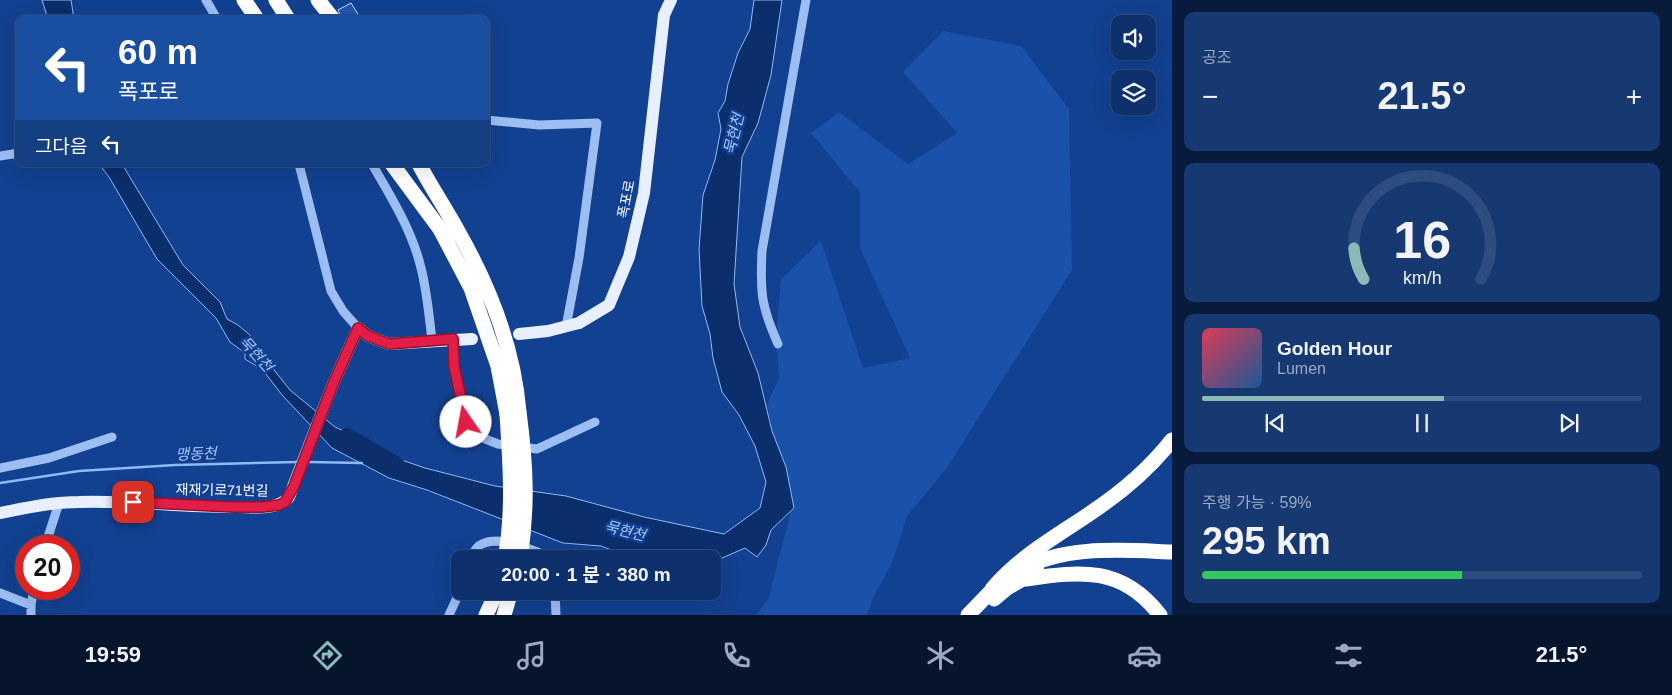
<!DOCTYPE html>
<html lang="ko">
<head>
<meta charset="utf-8">
<style>
  :root { --surface:#0e316d; --page:#173972; --text:#f1f3f6; --muted:#9ba9c2; --line:#2e4c80; --accent:#8bbbb9 }
  body { margin:0; font-family:Helvetica,"Noto Sans KR",sans-serif; background:var(--page); color:var(--text); height:100vh; display:flex; flex-direction:column; font-size:19px; white-space:nowrap }
  * { box-sizing:border-box; margin:0 }
  p { font-size:16px; color:var(--muted) }
  .icon { flex:none; width:28px; height:28px; fill:none; stroke:currentColor; stroke-width:2; stroke-linecap:round; stroke-linejoin:round }
  .map { position:relative; flex:1; overflow:hidden }
  .sheet { display:flex; flex-direction:column; gap:12px; padding:12px; background:#081b3c; width:500px }
  .sheet>* { flex:none }
  .top-card { position:absolute; left:15px; top:15px; width:475px; height:152px; border-radius:10px; box-shadow:0 5px 20px #0002,0 0 0 1px var(--line); background:#1a4fa0; color:#fff; overflow:hidden }
  .fabs { position:absolute; left:1111px; top:15px; display:grid; gap:10px }
  .fabs a { display:grid; place-items:center; width:45px; height:45px; border-radius:10px; background:var(--surface); box-shadow:0 5px 20px #0002,0 0 0 1px var(--line); font-size:25px }
  .speed { position:absolute; left:15px; top:535px; display:flex; gap:10px; font-size:25px; font-weight:700; text-align:center }
  .speed>* { display:grid; place-content:center; width:65px; height:65px; border-radius:50%; background:var(--surface); box-shadow:0 5px 20px #0002,0 0 0 1px var(--line); line-height:1 }
  .speed .limit { border:8px solid #d22; background:#fff; color:#111 }
  .pin { position:absolute; display:grid; place-items:center; width:42px; height:42px; color:#fff; margin:-21px; border-radius:10px; box-shadow:0 2px 8px #0006 }
  .me { position:absolute; width:55px; margin:-28px; rotate:348deg; stroke-linejoin:round; filter:drop-shadow(0 0 4px #0008) }
  .turn { display:flex; align-items:center; gap:18px; height:105px; padding:0 20px; font-size:22px }
  .turn .icon { width:65px; height:65px; stroke-width:2.5 }
  .turn b { display:block; font-size:35px; line-height:42px }
  .then { display:flex; align-items:center; height:48px; padding:0 20px; background:#0003; gap:10px; font-size:19px }
  .big { font-size:38px; font-weight:700; line-height:1.1 }
  .sheet .tile { flex:1; display:flex; flex-direction:column; justify-content:center; gap:8px; min-width:0; padding:0 18px; border-radius:10px; background:var(--page) }
  .sheet .dial { align-items:center; gap:0 }
  .dial svg { height:130px; overflow:visible; fill:none; stroke:var(--line); stroke-width:7; stroke-linecap:round; text-anchor:middle }
  .dial text { fill:var(--text); stroke:none }
  .song { display:flex; align-items:center; gap:15px }
  .cover { width:60px; height:60px; border-radius:8px; background:linear-gradient(135deg,hsl(350 70% 55%),hsl(210 70% 35%)) }
  .played { height:5px; border-radius:2px; background:linear-gradient(90deg,var(--accent) 55%,var(--line) 55%) }
  .keys { display:flex; justify-content:space-around; direction:ltr }
  .heat { display:flex; justify-content:space-between; align-items:center; font-size:28px; direction:ltr }
  .charge { height:8px; border-radius:4px; background:linear-gradient(90deg,#34c759 59%,var(--line) 0) }
  .trip { position:absolute; left:451px; top:550px; width:270px; height:50px; border-radius:10px; background:var(--surface); box-shadow:0 5px 20px #0002,0 0 0 1px var(--line); font-weight:700; line-height:50px; text-align:center }
  .tab-bar { display:flex; height:80px; justify-content:space-around; align-items:center; background:#06142c; color:var(--muted) }
  .tab-bar .icon { width:35px; height:35px }
  .tab-bar .selected { color:var(--accent) }
  .tab-bar b { font-size:22px; color:var(--text) }
  main { display:flex; flex:1; min-height:0 }
  .map>svg:first-child { display:block }
  .green { fill:#1951ab }
  .water { fill:#0b2e6d; stroke:#8fb8f6 }
  .lines { fill:none; stroke-linecap:round; stroke-linejoin:round }
  .stream { stroke:#8fb8f6; stroke-width:2.5 }
  .river { stroke:#0b2e6d; stroke-width:16 }
  .building { fill:#1f56b0; stroke:#c4dafd }
  .minor { stroke:#9dbef2; stroke-width:9 }
  .major { stroke:#e8f0ff; stroke-width:12 }
  .highway { stroke:#fff; stroke-width:15 }
  .highway-bridge { stroke:#fff; stroke-width:15 }
  .route-casing { stroke:#92132f; stroke-width:12 }
  .route { stroke:#e11d48; stroke-width:9 }
  .labels { text-anchor:middle; stroke-width:5; stroke-linejoin:round; paint-order:stroke }
  .street-label { font-size:14px; fill:#fff; stroke:#124191 }
  .water-label { font-size:15px; font-style:italic; fill:#a9c8f9; stroke:#124191 }
</style>
</head>
<body>
<main>
<div class="map">
<svg width="1172" height="615" viewBox="0 0 1172 615">
  <rect width="100%" height="100%" fill="#124191"/>
  <path class="green" d="M943 31 1021 46 1069 109 1072 270 946 469 907 516 892 563 874 596 867 615H756L768 600 790 515 767 404 779 378 776 339 781 279 821 241 863 368 910 358 860 248V192L811 133 839 112 908 164 957 133 903 72Z"/>
  <path class="water" d="M42 0H71L74 19H48Z
    M754 0H782L771 75 758 123 742 157 734 284 740 327 758 373 772 431 786 467 794 508 771 530 766 545 757 557 745 548 713 562 712 559 669 557 635 559 601 546 563 543 427 490 389 478 332 448 282 395 262 369 245 359V353L230 342 216 318 157 259 109 177 99 164H122L183 265 220 302 227 319 238 325 251 336 255 346 290 390 335 427 348 433 373 454 393 457 425 468 495 486 566 496 644 517 724 534 760 508 766 482 755 446 739 415 722 392 713 358 710 334 702 306 699 249 703 195 715 160 721 129 718 113 725 101 728 84 738 53 750 29Z"/>
  <g class="lines">
    <path class="stream" d="M308 462 362 463
      M0 483 79 471 175 465 297 462"/>
    <path class="river" d="M347 436 397 465"/>
  </g>
  <path class="building" d="M351 3 361 19H342L338 10Z"/>
  <g class="lines">
    <path class="minor" d="M206 0 217 19
      M486 120 539 125 597 123 579 258 566 327
      M0 156 19 153
      M299 164 331 291 343 311 358 328
      M372 164C391 197 412 230 421 268 427 291 429 316 432 340
      M453 339 454 366 466 422 475 435 498 444 537 449 595 422
      M778 344C761 306 760 292 762 251L806 0
      M0 468 49 458 112 437
      M45 546 59 503
      M471 559C473 553 476 546 482 544 486 542 493 541 497 541 507 542 543 551 548 559
      M555 591 556 615
      M0 593 31 605 34 589
      M31 605V615
      M449 615 460 591"/>
    <path class="major" d="M519 334 548 331 579 323 609 305 629 257 644 193 664 15 671 0
      M0 513C26 508 52 502 79 502 132 500 185 508 238 507 254 507 277 511 289 497L333 384 358 328 368 336 389 344 472 339"/>
    <path class="highway" d="M244 0 257 19
      M276 0 288 19
      M318 0 333 19
      M392 164 440 229 471 288 498 366 507 414
      M419 164C431 187 446 209 459 233 490 288 514 350 519 412
      M1019 570C1067 545 1120 550 1172 552
      M1026 579C1082 571 1122 566 1160 615
      M992 589C1020 556 1057 536 1092 512 1122 492 1150 468 1172 440
      M994 599 1007 588 1037 571
      M486 615 497 591
      M504 615 511 591
      M968 615 1000 582"/>
    <path class="highway-bridge" d="M519 412C526 464 528 507 520 559
      M505 559C514 511 510 462 507 414"/>
  </g>
  <g class="lines">
    <defs>
      <path id="route" d="M133 502 233 507H262L279 505 285 502 294 486 333 384 358 328 368 336 389 344 453 339 454 366 466 422"/>
    </defs>
    <use href="#route" class="route-casing"/>
    <use href="#route" class="route"/>
  </g>
  <g class="labels">
    <g class="street-label">
      <text transform="translate(626 199) rotate(-79)" y="5">폭포로</text>
      <text transform="translate(222 490) rotate(1)" y="5">재재기로71번길</text>
    </g>
    <g class="water-label">
      <text transform="translate(734 134) rotate(-76)" y="5">묵현천</text>
      <text transform="translate(256 354) rotate(48)" y="5">묵현천</text>
      <text transform="translate(196 454) rotate(-2)" y="5">맹동천</text>
      <text transform="translate(625 531) rotate(14)" y="5">묵현천</text>
    </g>
  </g>
</svg>
<div class="fabs">
<a><svg class="icon" aria-label="sound" viewBox="0 0 24 24"><path d="M4 9h4l5-4v14l-5-4H4zM17 9q2 3 0 6"/></svg></a>
<a><svg class="icon" aria-label="layers" viewBox="0 0 24 24"><path d="M12 4l9 5-9 5-9-5zM3 14l9 5 9-5"/></svg></a>
</div>
<div class="speed"><div class="limit">20</div></div>
<div class="pin" style="left:133px;top:502px;background:#d93025"><svg class="icon" aria-label="arrive" viewBox="0 0 24 24"><path d="M6 21V4h12l-3 4 3 4H6"/></svg></div>
<svg class="me" style="left:466px;top:422px" viewBox="-20 -20 40 40"><circle r="19" fill="#fff"/><path d="M0-13L10 11 0 6-10 11z" fill="#e11d48"/></svg>
<div class="trip">20:00 · 1 분 · 380 m</div>
<div class="top-card">
<div class="turn"><svg class="icon" aria-label="left" viewBox="0 0 24 24"><path d="M17 20v-9H6M10 6l-5 5 5 5"/></svg><div><b>60 m</b>폭포로</div></div>
<div class="then">그다음<svg class="icon" aria-label="left" viewBox="0 0 24 24"><path d="M17 20v-9H6M10 6l-5 5 5 5"/></svg></div>
</div>
</div>
<section class="sheet">
<div class="tile"><p>공조</p>
<div class="heat"><a>−</a><b class="big">21.5°</b><a>+</a></div>
</div>
<div class="tile dial"><svg viewBox="0 0 100 80">
<path d="M14 69A42 42 0 1 1 86 69"/>
<path d="M14 69A42 42 0 0 1 8 50" stroke="#8bbbb9"/>
<text x="50" y="56" font-size="32" font-weight="700">16</text>
<text x="50" y="72" font-size="11">km/h</text>
</svg></div>
<div class="tile">
<div class="song"><i class="cover"></i><div><b>Golden Hour</b><p>Lumen</p></div></div>
<div class="played"></div>
<div class="keys"><svg class="icon" aria-label="previous" viewBox="0 0 24 24"><path d="M18 5L8 12l10 7zM5 5v14"/></svg><svg class="icon" aria-label="pause" viewBox="0 0 24 24"><path d="M8 5v14M16 5v14"/></svg><svg class="icon" aria-label="next" viewBox="0 0 24 24"><path d="M6 5l10 7-10 7zM19 5v14"/></svg></div>
</div>
<div class="tile"><p>주행 가능 · 59%</p><b class="big">295 km</b><div class="charge"></div></div>
</section>
</main>
<nav class="tab-bar">
<b>19:59</b>
<svg class="icon selected" aria-label="directions" viewBox="0 0 24 24"><path d="M12 3l9 9-9 9-9-9zM9 14v-3h6M13 9l2 2-2 2"/></svg>
<svg class="icon" aria-label="music" viewBox="0 0 24 24"><path d="M9 18V5l10-2v13"/><circle cx="6" cy="18" r="3"/><circle cx="16" cy="16" r="3"/></svg>
<svg class="icon" aria-label="phone" viewBox="0 0 24 24"><path d="M5 4h4l2 5-3 2q2 4 5 5l2-3 5 2v4C11 20 4 13 5 4z"/></svg>
<svg class="icon" aria-label="climate" viewBox="0 0 24 24"><path d="M12 3v18M4 7l16 10M4 17L20 7"/></svg>
<svg class="icon" aria-label="car" viewBox="0 0 24 24"><path d="M5 17H2v-5l4-1 3-4h7l3 4 3 1v5h-3M9 17h6M6 11h13"/><circle cx="7" cy="17" r="2"/><circle cx="17" cy="17" r="2"/></svg>
<svg class="icon" aria-label="filters" viewBox="0 0 24 24"><path d="M4 7h16M4 17h16"/><circle cx="9" cy="7" r="2"/><circle cx="15" cy="17" r="2"/></svg>
<b>21.5°</b>
</nav>
</body>
</html>
